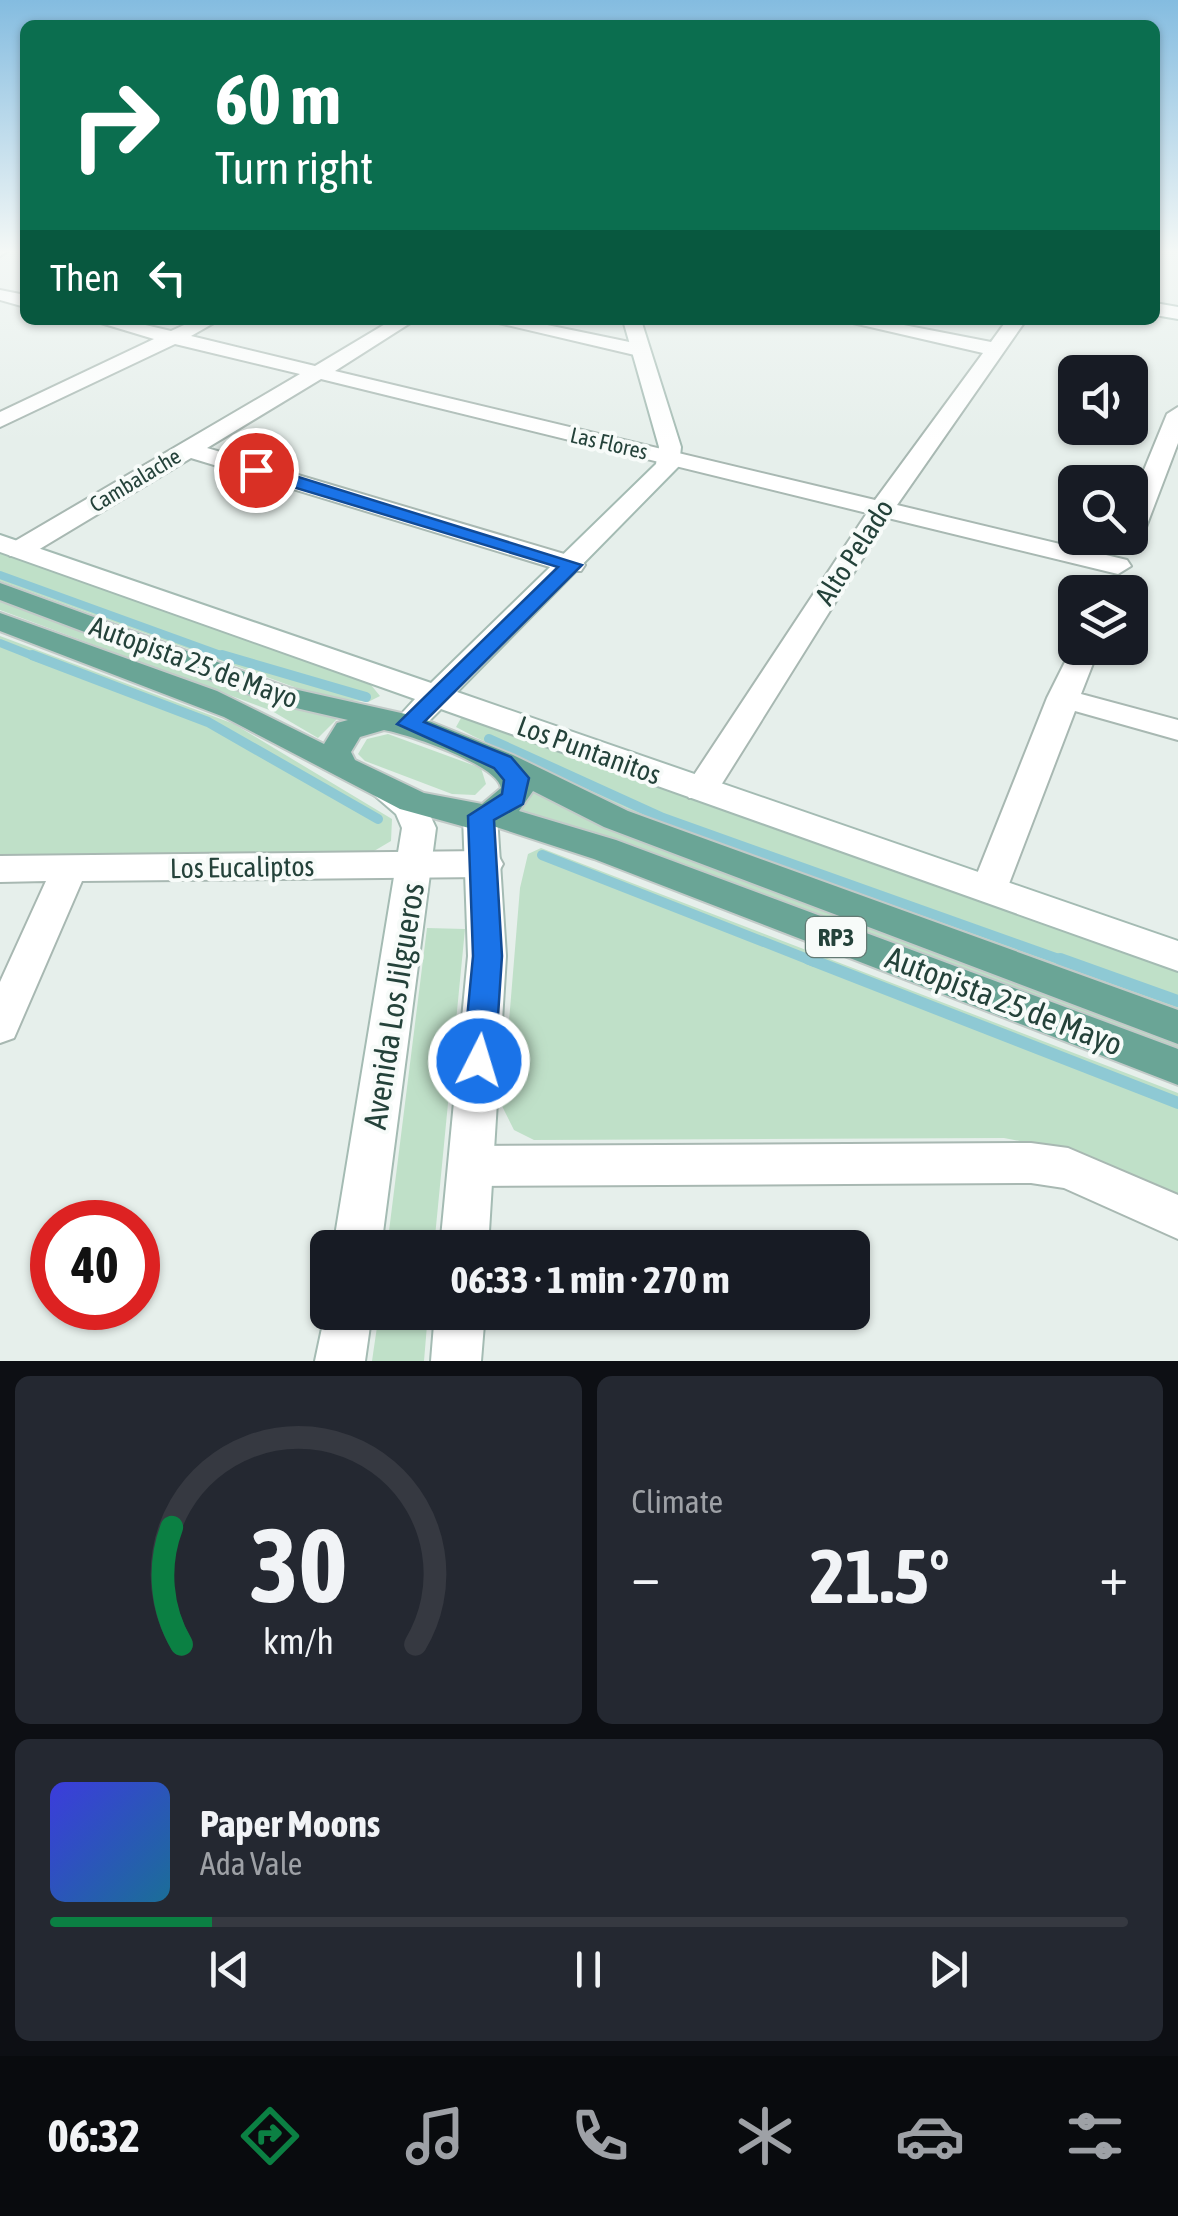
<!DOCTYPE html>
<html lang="en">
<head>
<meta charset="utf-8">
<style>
  :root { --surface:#171b24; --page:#242831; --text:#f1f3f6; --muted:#9ea1a6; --line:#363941; --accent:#0b8043 }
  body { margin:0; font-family:"Asap Condensed",sans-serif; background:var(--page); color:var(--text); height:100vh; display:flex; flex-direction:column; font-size:38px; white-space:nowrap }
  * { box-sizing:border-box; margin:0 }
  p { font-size:32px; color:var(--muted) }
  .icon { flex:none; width:55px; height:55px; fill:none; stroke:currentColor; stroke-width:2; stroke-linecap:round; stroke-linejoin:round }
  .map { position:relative; height:1361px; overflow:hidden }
  .sheet { display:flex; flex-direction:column; gap:15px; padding:15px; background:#0d0f14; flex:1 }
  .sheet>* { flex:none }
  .top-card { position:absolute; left:20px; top:20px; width:1140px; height:305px; border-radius:15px; box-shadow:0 2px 8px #0004; background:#0b6e4f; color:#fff; overflow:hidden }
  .fabs { position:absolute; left:1058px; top:355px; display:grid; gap:20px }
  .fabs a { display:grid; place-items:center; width:90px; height:90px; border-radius:15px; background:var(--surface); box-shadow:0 2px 8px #0004; font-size:50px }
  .speed { position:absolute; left:30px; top:1200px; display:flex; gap:20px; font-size:50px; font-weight:700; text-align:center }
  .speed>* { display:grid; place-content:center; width:130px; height:130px; border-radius:50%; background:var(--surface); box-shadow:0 2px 8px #0004; line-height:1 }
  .speed .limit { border:15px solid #d22; background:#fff; color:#111 }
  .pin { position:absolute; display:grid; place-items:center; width:85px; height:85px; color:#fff; margin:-42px; border:5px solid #fff; border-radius:50%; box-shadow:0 2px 10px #0007 }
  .me { position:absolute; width:110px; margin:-55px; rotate:5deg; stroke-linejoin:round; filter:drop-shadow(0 0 8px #0008) }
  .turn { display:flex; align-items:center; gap:35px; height:210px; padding:0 30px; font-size:45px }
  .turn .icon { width:130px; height:130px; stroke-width:2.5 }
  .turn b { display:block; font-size:70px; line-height:85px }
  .then { display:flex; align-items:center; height:95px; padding:0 30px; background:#0003; gap:20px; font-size:38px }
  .big { font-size:75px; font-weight:700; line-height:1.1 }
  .sheet .card { flex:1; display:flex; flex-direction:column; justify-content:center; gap:15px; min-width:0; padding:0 35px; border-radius:15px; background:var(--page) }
  .sheet .dial { align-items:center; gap:0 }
  .dial svg { height:260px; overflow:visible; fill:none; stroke:var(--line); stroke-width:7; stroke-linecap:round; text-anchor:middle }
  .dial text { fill:var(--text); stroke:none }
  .song { display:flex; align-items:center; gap:30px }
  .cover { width:120px; height:120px; border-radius:15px; background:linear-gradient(135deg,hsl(240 70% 55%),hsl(200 70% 35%)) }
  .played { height:10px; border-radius:5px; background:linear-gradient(90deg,var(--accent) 15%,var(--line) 15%) }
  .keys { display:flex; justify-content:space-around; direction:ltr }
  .heat { display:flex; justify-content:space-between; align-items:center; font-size:55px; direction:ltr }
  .sheet .tiles { flex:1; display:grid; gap:15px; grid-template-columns:1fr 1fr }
  .card:last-child { grid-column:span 2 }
  .trip { position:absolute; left:310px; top:1230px; width:560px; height:100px; border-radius:15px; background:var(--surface); box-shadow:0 2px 8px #0004; font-weight:700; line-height:100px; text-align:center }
  .tab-bar { display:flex; height:160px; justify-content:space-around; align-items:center; background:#090b0e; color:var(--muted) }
  .tab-bar .icon { width:70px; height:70px }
  .tab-bar .selected { color:var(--accent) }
  .tab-bar b { font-size:45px; color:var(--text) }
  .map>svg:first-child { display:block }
  .green { fill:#bfe0c8 }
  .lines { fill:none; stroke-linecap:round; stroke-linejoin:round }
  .stream-far2 { stroke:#8ec9d4; stroke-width:8 }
  .stream-far1 { stroke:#8ec9d4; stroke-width:10 }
  .stream { stroke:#8ec9d4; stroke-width:12 }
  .street-casing { stroke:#a8b8b2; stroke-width:4 }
  .secondary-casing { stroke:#a4bbb3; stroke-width:4 }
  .primary-casing { stroke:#c2cac8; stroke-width:4 }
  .street { fill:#fff; fill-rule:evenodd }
  .secondary { fill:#fff; fill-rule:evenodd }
  .primary { fill:#6aa596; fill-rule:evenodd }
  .route { fill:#1a73e8; stroke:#114b97; stroke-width:2.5 }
  .labels { text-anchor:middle; stroke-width:8; stroke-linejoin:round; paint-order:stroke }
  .far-street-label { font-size:22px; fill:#24423a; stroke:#f7fbf9 }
  .shield { fill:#f7fbf9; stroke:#637a73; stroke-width:2.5 }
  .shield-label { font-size:25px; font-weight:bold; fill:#24423a }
  .street-label { font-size:28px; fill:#24423a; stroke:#f7fbf9 }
  .near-street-label { font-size:32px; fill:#24423a; stroke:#f7fbf9 }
</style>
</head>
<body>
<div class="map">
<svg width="1178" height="1361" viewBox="0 0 1178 1361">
  <rect width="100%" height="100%" fill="#e6efeb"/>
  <path class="green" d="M0 552 371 685 380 696 368 702 319 696 0 581Z
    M0 601 280 706 338 718 318 738 272 711 0 610Z
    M0 636 234 724 392 819 391 841 369 854 0 857Z
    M461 718 477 719 1178 968V1010L673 830 473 736 456 727Z
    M388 734 481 768 486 784 475 795 452 794 365 761 358 754 367 739Z
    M533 789 1178 1037V1053L517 814Z
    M541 848 1178 1093V1198L1030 1143 1004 1138 534 1140 514 1130 502 1106 520 888 528 854Z
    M427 928 465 929 434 1247H387Z
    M379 1313H428L424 1361H372Z"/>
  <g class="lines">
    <path class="stream-far2" d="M0 575 229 658
      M0 643 38 658"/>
    <path class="stream-far1" d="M32 655 208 722 378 819
      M222 655 366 697
      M489 739 663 818 1067 962
      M542 855 815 962"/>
    <path class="stream" d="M809 959 1178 1103
      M1060 959 1178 1001"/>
    <defs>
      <path id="street" d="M0 250H9L0 256Z
        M0 290 25 295V307L0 300Z
        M91 320H124L171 331 195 320H219L191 336 315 366 392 320H415L335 371 875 500 983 353 840 320H878L991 342 1007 320H1026L897 505 1127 560 1131 566 1118 574 888 518 713 798H689L684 790 867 513 321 379 207 448 581 559 585 565 581 571H563L191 458 28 556H10L6 550 10 544 300 374 175 344 0 427V412L154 339Z
        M486 320H523L639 344 649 350 639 356Z
        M1178 407V443L1143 535 1130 543 1121 540 1119 538H1130V504L1167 414Z
        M1075 642V648H1099L1081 694 1178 720V740L1075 711 1007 889 1002 898 989 902 976 898 971 889 1047 698Z
        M485 851 498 855 503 864 498 873 485 877 82 881 14 1038 0 1043V982L46 881 0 882V856Z
        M1031 1143 1068 1148 1178 1195V1239L1064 1188 1031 1183 470 1186 454 1180 448 1166 454 1152 470 1146Z"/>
      <path id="secondary" d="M1155 303 1178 307V319L1155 315Z
        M623 320H641L681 447 679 466 457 692 1178 941V971L441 709 419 731H397L392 724 415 699 0 552V535L431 683 656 464 659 447Z
        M383 777 423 800 436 828 381 1248H333L402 828 396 814 366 788 371 780Z
        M480 804 492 808 497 816 506 956 488 1248H440L468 956 463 816 468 808Z
        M328 1300V1312H372L365 1361H315Z
        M435 1312H485L481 1361H431Z"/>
      <path id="primary" d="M0 583 289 688 419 717 513 755 628 811 1178 1010V1044L604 827 533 791 519 811 616 840 1178 1049V1085L594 859 490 825 469 828 400 809 224 717 0 631V613L217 691 324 744 337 723 348 720 270 702 0 600ZM384 730C408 734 498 765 501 788L482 804 424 793 355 760 351 752 360 737Z"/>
    </defs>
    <use href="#street" class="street-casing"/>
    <use href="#secondary" class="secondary-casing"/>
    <use href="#primary" class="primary-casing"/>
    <use href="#street" class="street"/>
    <use href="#secondary" class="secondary"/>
    <use href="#primary" class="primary"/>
  </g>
  <linearGradient id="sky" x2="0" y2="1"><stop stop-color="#84bce0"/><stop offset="0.57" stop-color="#f4f8f6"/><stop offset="1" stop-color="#f4f8f6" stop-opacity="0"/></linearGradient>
  <rect width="1178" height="441" fill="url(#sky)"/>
  <path class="route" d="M250 466H263L582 565 424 722 511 757 529 778 523 804 494 820 502 956 495 1061 490 1071 479 1074 468 1071 463 1061 473 956 468 816 502 794 504 780 494 768 397 724 558 567 250 474Z"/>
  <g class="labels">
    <g class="far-street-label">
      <text transform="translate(609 443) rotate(13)" y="8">Las Flores</text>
      <text transform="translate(135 480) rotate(-31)" y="8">Cambalache</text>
    </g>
    <rect class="shield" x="806" y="917" width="60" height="40" rx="8"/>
    <g class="shield-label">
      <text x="836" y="946">RP3</text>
    </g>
    <g class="street-label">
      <text transform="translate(854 552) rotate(-57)" y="10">Alto Pelado</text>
      <text transform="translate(194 662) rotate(20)" y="10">Autopista 25 de Mayo</text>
      <text transform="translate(589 750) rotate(20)" y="10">Los Puntanitos</text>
      <text transform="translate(242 867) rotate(-1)" y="10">Los Eucaliptos</text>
    </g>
    <g class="near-street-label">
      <text transform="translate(1004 1001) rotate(21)" y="11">Autopista 25 de Mayo</text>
      <text transform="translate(394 1006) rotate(-81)" y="11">Avenida Los Jilgueros</text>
    </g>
  </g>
</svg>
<div class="fabs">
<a><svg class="icon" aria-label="sound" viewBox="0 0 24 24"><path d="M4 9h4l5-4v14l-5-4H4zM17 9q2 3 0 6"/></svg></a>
<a><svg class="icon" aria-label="search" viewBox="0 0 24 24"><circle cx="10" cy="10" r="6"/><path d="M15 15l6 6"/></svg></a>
<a><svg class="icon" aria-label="layers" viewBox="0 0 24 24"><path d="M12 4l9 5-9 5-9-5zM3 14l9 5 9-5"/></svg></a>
</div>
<div class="speed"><div class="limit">40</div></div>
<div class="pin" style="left:256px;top:470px;background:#d93025"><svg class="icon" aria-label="arrive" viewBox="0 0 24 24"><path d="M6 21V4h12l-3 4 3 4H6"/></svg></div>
<svg class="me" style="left:479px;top:1061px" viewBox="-20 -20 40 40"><circle r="17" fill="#1a73e8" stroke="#fff" stroke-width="3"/><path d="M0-11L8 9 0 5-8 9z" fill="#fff"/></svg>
<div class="trip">06:33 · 1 min · 270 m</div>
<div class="top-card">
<div class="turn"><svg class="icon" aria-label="right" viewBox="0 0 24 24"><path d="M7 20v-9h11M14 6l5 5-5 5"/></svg><div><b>60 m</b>Turn right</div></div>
<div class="then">Then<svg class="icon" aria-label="left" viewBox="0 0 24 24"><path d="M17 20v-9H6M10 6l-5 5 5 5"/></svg></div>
</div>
</div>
<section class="sheet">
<div class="tiles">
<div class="card dial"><svg viewBox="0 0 100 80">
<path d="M14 69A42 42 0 1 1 86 69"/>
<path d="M14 69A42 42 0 0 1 11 33" stroke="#0b8043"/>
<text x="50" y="56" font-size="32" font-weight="700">30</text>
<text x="50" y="72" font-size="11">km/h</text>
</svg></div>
<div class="card"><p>Climate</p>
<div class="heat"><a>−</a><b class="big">21.5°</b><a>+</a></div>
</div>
<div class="card">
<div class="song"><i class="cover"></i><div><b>Paper Moons</b><p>Ada Vale</p></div></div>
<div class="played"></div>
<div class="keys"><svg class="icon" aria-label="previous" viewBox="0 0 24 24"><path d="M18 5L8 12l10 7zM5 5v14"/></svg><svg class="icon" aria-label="pause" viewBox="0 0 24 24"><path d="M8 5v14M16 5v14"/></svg><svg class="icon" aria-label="next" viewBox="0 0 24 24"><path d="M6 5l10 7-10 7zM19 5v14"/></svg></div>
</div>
</div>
</section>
<nav class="tab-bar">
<b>06:32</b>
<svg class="icon selected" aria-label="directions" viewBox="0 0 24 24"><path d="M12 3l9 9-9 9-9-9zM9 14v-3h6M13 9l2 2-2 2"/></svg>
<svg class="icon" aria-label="music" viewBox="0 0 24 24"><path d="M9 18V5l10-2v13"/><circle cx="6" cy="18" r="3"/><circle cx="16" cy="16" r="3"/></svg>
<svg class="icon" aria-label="phone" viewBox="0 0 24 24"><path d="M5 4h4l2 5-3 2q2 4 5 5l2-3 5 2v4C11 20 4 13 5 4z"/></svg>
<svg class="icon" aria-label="climate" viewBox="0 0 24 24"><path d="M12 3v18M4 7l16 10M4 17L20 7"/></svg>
<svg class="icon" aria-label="car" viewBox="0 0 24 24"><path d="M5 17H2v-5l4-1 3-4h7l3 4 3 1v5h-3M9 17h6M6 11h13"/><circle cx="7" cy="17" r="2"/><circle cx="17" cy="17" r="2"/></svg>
<svg class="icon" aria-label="filters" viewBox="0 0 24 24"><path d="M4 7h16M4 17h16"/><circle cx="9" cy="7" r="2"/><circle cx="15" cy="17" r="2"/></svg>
</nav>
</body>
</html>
